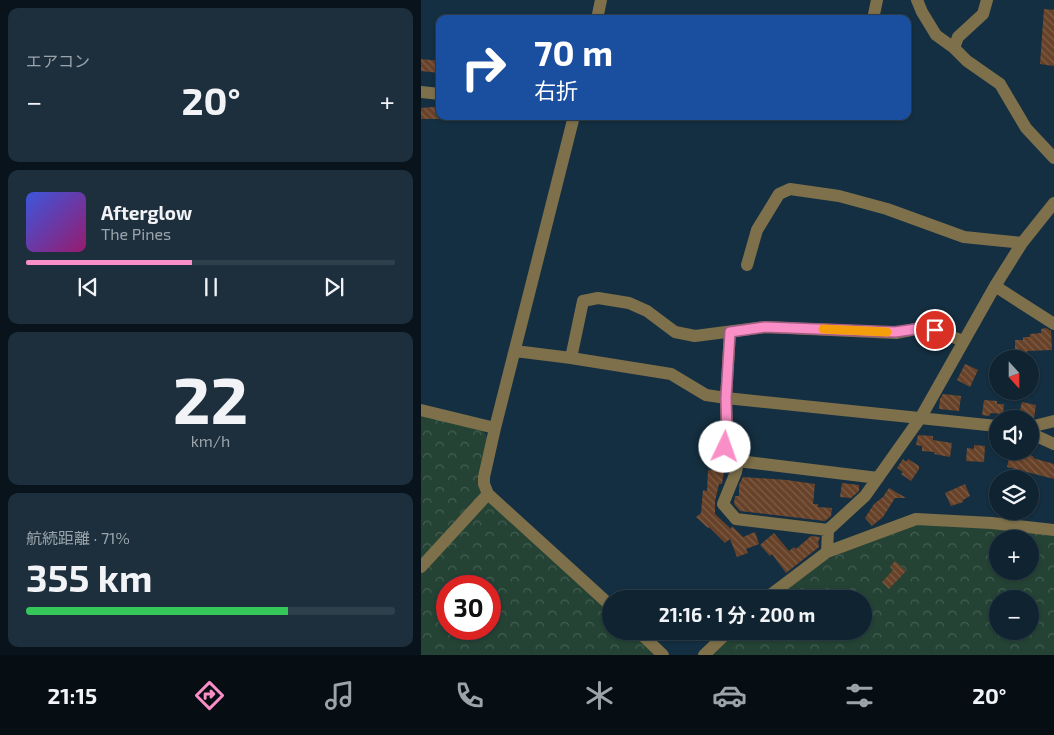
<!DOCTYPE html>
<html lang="ja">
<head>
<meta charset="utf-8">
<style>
  :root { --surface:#0f2331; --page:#1d2f3d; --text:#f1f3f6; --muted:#9ba4ab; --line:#2f404d; --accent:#fa8fc8 }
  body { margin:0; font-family:"Exo 2","Noto Sans JP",sans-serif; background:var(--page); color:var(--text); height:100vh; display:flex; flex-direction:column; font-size:19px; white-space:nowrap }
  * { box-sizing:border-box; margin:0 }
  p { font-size:16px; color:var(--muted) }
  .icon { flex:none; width:28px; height:28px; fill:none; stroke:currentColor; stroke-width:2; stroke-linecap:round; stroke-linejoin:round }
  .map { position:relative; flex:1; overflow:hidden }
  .details { display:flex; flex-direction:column; gap:8px; padding:8px; background:#08131b; width:421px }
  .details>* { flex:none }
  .banner { position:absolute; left:15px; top:15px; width:475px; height:105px; border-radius:10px; box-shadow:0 1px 4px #0004,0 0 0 1px var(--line); background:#1a4fa0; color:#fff; overflow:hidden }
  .needle { width:32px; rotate:159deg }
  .fabs { position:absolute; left:568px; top:350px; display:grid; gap:10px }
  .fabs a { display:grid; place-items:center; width:50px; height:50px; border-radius:50%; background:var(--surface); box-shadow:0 1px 4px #0004,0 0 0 1px var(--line); font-size:25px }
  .speed { position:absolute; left:15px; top:575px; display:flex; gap:10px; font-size:25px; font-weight:700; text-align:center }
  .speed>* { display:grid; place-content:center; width:65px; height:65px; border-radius:50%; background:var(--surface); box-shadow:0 1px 4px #0004,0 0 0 1px var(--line); line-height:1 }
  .speed .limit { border:8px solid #d22; background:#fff; color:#111 }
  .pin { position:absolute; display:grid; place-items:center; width:42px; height:42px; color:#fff; margin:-21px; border:2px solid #fff; border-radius:50%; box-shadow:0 1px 5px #0007 }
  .me { position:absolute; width:55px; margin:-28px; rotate:3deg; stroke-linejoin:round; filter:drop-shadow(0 0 4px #0008) }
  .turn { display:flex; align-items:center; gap:18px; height:105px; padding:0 15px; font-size:22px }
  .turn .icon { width:65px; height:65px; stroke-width:2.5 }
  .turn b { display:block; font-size:35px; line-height:42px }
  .big { font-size:38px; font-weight:700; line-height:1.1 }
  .details .card { flex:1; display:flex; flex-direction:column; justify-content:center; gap:8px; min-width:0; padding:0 18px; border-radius:10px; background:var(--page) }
  .details .dial { align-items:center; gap:0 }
  .dial b { font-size:65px; line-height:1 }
  .song { display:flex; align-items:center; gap:15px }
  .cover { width:60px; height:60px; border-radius:8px; background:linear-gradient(135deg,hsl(230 70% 55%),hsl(320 70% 35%)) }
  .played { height:5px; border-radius:2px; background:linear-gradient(90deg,var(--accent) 45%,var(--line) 45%) }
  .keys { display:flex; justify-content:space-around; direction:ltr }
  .heat { display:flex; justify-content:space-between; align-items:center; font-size:28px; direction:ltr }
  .charge { height:8px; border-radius:4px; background:linear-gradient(90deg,#34c759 71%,var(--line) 0) }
  .trip { position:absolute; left:181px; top:590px; width:270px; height:50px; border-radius:25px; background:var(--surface); box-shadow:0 1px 4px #0004,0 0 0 1px var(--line); font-weight:700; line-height:50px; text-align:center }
  .tabs { display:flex; height:80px; justify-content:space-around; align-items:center; background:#060e14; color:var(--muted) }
  .tabs .icon { width:35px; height:35px }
  .tabs .current { color:var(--accent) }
  .tabs b { font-size:22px; color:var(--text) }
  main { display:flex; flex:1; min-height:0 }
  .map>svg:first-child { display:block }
  .park { fill:url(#park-crowns); fill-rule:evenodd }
  .building { fill:url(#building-back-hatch) }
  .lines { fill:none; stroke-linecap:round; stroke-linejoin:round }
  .minor { stroke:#7e704a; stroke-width:12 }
  .route-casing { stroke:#a25d82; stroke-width:12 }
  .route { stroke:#fa8fc8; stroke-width:9 }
  .slow { stroke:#f59e0b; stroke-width:9 }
</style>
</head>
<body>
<main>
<section class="details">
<div class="card"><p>エアコン</p>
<div class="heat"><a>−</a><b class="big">20°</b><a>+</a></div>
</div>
<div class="card">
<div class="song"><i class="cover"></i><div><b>Afterglow</b><p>The Pines</p></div></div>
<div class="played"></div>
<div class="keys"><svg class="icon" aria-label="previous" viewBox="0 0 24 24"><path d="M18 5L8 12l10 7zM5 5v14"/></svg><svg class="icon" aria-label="pause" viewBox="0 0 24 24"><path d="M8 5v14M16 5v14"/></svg><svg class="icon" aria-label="next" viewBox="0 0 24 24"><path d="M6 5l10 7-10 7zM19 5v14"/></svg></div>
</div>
<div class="card dial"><b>22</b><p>km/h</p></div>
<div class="card"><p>航続距離 · 71%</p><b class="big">355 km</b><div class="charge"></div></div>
</section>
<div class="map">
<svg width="633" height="655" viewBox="0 0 633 655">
  <defs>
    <pattern id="park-crowns" width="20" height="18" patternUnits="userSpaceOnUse" patternTransform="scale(1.25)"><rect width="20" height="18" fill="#244334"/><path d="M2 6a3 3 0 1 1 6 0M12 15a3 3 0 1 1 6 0" fill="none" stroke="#435e52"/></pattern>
    <pattern id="building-back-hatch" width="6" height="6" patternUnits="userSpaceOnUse" patternTransform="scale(1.25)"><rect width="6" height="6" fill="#684228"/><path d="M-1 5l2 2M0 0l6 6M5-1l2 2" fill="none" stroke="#7d5d48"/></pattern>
  </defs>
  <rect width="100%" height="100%" fill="#142f41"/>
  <path class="park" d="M0 415 61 430 65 434 66 440 65 496 190 613V631H210L235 655H0ZM26 586H69V629H26Z
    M522 523 633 536V655H290L314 631H442V599H353L396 564 416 555 494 524ZM576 539H609V571H576ZM576 599H609V631H576Z"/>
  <path class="building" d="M623 9 633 10V66L619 64Z
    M0 59 19 61V73L0 71Z
    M12 107H19V119H0V108Z
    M625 328 630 331 631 350 606 351V355L594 356V340H602V337H609V334L620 333V329Z
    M544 364 557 370 549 387 536 380Z
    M522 394 540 396 538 411 518 409 519 399Z
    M563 400 576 401V404H583L582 414 570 413 568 416 561 415Z
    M601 402 615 405 613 418 598 414Z
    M497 435 512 436V440L531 443 529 457 513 454 514 452 501 451V446L495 445Z
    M553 445 564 446 563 462 545 461 546 448 553 449Z
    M598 451H602L613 457 612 458 633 464V479L586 467 588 458 594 459Z
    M482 459 485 462 487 459 498 466V469L490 481 480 474 482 472 476 468Z
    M287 470 303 471 301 484H298L294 501V514L310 529 311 526 322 537 334 532 338 544 325 549 327 553 316 557 309 539 304 543 288 527 287 528 275 517 280 513 282 490 286 491Z
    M322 477 366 480 394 484 392 504H397V507L411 508 410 516 404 521 319 511 313 504 314 496H318V485Z
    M421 483 438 485V491L430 498 419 497Z
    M544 484 549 496 542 500V502L530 506 524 493Z
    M468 488 485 498H474L462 517 451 526 444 518 453 504 462 497Z
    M353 533 368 551 373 547 375 549 390 536 399 537 397 542 398 547 365 573 351 554 349 556 339 545Z
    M474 561 485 571 468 589 461 582 472 570 469 567Z"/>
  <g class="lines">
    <path class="minor" d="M496 0 501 12 515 35 533 48 546 61 579 84 605 128 633 158
      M176 19 180 0
      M452 19 456 0
      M533 48 537 37 562 14 566 0
      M0 92 19 94
      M153 116 74 428 63 477V484L67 494 190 606
      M326 265 336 230 358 194 369 189 418 196 466 209 543 237 601 243
      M574 286 633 324
      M94 351 150 358 250 374 285 395 305 398 309 332
      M150 358 162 301 177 298 208 303 226 311 254 332 274 336 344 327 475 333 495 329 514 330 542 341
      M0 410 74 428
      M609 427 633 421
      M609 433 633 444
      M317 461 302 458 306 436 305 398 576 426
      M407 530 315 519 302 504 315 472 317 461 457 478
      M406 552 407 530 444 496 500 417 574 286 601 243 633 203
      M0 567 67 494
      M344 599 406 552 495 519 571 523 633 530
      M217 631 242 655
      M283 655 308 631"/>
  </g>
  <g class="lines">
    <defs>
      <path id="route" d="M304 447 306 436 305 398 309 332 344 327 474 332 495 329 514 330"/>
    </defs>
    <use href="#route" class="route-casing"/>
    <use href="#route" class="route"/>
    <path class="slow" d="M402 329 466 332"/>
  </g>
</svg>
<div class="fabs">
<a><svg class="needle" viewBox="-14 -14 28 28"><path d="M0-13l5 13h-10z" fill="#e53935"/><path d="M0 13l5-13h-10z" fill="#9ba4ab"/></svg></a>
<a><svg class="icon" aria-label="sound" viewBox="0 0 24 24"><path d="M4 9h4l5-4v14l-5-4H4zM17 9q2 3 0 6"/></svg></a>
<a><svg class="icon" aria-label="layers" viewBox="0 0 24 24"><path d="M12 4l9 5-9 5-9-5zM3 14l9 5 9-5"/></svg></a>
<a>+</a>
<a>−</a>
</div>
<div class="speed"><div class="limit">30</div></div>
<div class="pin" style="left:514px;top:330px;background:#d93025"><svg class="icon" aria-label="arrive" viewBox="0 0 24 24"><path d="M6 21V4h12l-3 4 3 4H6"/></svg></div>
<svg class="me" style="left:304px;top:447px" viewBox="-20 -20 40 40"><circle r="19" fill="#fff"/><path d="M0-13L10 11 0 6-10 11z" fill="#fa8fc8"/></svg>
<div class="trip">21:16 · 1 分 · 200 m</div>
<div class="banner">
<div class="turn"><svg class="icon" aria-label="right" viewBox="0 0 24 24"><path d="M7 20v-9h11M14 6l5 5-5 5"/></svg><div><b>70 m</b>右折</div></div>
</div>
</div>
</main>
<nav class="tabs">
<b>21:15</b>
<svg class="icon current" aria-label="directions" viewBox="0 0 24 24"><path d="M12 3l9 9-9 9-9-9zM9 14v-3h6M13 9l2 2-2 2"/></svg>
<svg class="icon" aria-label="music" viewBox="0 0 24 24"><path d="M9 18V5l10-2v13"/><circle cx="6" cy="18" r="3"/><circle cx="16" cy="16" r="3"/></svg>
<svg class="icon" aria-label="phone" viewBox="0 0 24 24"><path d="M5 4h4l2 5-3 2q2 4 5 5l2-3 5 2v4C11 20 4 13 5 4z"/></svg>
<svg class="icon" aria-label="climate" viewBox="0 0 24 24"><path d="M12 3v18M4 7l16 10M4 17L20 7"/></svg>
<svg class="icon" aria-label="car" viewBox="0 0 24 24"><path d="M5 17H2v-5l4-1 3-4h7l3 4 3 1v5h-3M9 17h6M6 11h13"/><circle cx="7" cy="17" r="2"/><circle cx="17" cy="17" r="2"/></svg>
<svg class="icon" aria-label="filters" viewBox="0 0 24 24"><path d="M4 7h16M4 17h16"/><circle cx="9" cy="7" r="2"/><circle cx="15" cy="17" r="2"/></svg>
<b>20°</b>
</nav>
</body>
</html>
